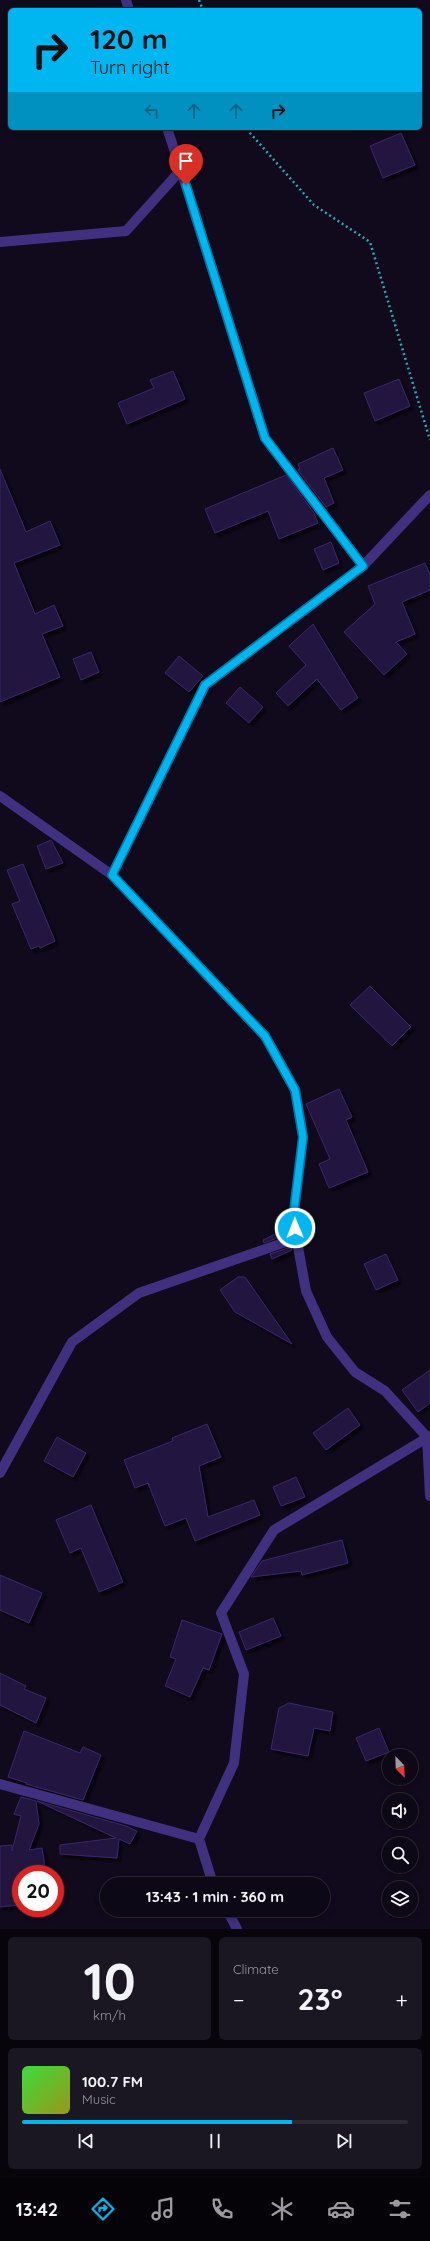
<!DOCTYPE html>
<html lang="en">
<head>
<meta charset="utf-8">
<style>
  :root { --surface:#0c0815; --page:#1a1622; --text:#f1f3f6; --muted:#9a9aa0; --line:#2c2934; --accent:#00b6f0 }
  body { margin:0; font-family:Quicksand,sans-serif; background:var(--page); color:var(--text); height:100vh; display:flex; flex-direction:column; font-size:15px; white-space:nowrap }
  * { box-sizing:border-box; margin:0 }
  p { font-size:13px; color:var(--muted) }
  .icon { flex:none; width:22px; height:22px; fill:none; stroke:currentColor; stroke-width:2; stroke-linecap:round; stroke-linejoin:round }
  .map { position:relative; height:1929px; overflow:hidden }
  .details { display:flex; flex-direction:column; gap:8px; padding:8px; background:#07040c; flex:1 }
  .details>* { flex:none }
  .hud { position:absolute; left:8px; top:8px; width:414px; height:122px; border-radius:6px; box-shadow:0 2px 6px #0003,0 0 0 1px var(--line); background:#00b6f0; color:#111; overflow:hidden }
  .needle { width:26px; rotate:157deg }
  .fabs { position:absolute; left:382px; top:1749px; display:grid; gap:8px }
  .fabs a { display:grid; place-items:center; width:36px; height:36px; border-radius:50%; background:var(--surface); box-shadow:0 2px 6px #0003,0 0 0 1px var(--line); font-size:20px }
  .speed { position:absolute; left:12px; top:1865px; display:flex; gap:8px; font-size:20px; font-weight:700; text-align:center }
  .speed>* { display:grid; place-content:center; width:52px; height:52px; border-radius:50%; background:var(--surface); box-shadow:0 2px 6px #0003,0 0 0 1px var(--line); line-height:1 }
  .speed .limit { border:6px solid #d22; background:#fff; color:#111 }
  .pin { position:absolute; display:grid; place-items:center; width:34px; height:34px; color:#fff; margin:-41px -17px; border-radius:50% 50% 50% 0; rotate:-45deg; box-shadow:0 0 4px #0007 }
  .pin .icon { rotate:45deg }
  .me { position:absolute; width:44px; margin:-22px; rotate:359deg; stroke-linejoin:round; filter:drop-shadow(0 0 3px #0008) }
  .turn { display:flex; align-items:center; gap:14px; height:84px; padding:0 16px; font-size:18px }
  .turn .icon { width:52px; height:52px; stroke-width:2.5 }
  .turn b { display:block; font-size:28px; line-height:34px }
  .lanes { display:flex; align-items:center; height:38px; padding:0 16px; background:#0003; justify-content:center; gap:20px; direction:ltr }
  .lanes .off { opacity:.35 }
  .big { font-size:30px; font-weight:800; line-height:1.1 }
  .details .tile { flex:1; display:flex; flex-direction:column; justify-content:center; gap:6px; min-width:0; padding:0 14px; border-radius:6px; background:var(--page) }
  .details .dial { align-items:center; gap:0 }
  .dial b { font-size:52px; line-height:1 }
  .song { display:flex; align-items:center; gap:12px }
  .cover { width:48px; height:48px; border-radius:6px; background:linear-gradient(135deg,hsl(120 70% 55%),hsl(60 70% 35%)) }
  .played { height:4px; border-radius:2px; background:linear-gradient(90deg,var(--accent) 70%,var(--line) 70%) }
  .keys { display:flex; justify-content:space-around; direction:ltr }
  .heat { display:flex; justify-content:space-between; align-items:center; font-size:22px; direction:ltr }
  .details .tiles { flex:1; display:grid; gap:8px; grid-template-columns:1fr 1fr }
  .tile:last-child { grid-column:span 2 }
  .trip { position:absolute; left:100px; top:1877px; width:230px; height:40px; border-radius:20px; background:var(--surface); box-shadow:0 2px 6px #0003,0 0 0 1px var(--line); font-weight:800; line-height:40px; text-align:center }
  .tabs { display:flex; height:64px; justify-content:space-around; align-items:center; background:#050308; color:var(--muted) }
  .tabs .icon { width:28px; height:28px }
  .tabs .current { color:var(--accent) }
  .tabs b { font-size:18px; color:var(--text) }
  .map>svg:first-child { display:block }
  .building { fill:#23143f; stroke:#3d256d; filter:url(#shadow) }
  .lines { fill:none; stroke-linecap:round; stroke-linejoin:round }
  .path { stroke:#24a9b5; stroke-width:2.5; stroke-dasharray:2 3; stroke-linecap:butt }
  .service { stroke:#3f317f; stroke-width:10 }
  .minor { stroke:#3f317f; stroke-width:10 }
  .route-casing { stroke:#00769c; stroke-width:10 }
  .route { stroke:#00b6f0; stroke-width:7 }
</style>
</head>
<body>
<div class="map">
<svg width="430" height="1929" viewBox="0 0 430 1929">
  <defs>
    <filter id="shadow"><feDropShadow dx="3.5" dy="3.5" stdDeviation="1" flood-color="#0009"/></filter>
  </defs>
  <rect width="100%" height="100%" fill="#100a1c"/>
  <path class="building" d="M401 133 415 165 383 178 370 146Z
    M173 371 185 399 127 424 118 403 154 388 150 380Z
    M399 379 410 406 375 421 364 393Z
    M333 448 343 470 324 478 334 503 326 507 298 470 300 469 298 464Z
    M0 469 26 532 50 521 60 545 14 563 35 614 54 605 63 626 42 634 60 677 0 702Z
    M286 475 314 513 318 523 279 539 268 511 215 533 205 509Z
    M331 542 339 563 323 570 314 549Z
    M425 563 430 575V590L402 602 415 634 396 642 407 654 384 675 344 632 375 604 368 586Z
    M313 624 358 698 341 710 317 679 288 706 276 693 306 665 289 646Z
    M91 652 99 672 81 680 73 659Z
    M179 656 203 676 189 692 165 673Z
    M240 687 263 707 249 723 226 703Z
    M51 840 63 863 46 869 37 846Z
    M23 864 55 941 40 948 39 946 31 949 12 904 20 901 7 870Z
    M370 986 411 1027 392 1046 350 1005Z
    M339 1089 352 1117 346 1120 368 1172 329 1188 319 1164 330 1159 306 1104Z
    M283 1230 285 1235 264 1243 263 1240Z
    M291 1247 292 1250 272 1259 270 1254Z
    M386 1254 398 1280 376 1290 364 1264Z
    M238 1277H245L292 1344 235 1312 220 1290Z
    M430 1370V1403L418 1412 402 1390Z
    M348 1408 360 1425 326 1450 313 1433Z
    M207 1424 221 1457 199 1466 208 1517 254 1500 260 1515 195 1541 186 1518 165 1526 148 1483 135 1488 124 1460 173 1441 172 1438Z
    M57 1437 86 1453 73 1477 44 1461Z
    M296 1477 305 1497 281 1506 273 1487Z
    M91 1505 123 1582 99 1592 81 1548 70 1553 56 1520Z
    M342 1540 348 1563 302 1575 301 1571 251 1577 262 1561Z
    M0 1575 42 1593 29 1623 0 1610Z
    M273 1618 281 1636 246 1650 239 1632Z
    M182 1620 222 1634 209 1670 203 1668 190 1697 165 1686 176 1659 170 1657Z
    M0 1673 26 1686 24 1689 46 1698 36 1723 0 1705Z
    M289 1703 333 1712 330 1731 314 1728 308 1756 271 1749 279 1708Z
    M379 1728 389 1752 366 1761 356 1738Z
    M24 1731 80 1753 83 1747 101 1755 83 1800 26 1784 27 1783 8 1777Z
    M21 1797 36 1801 39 1824 29 1850 42 1848 46 1874H19L16 1879 19 1905 0 1907V1846L12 1845V1851L21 1816 14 1814Z
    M37 1801 126 1826 137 1831 130 1844 119 1839 117 1858 60 1854V1845L116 1838Z"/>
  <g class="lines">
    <path class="path" d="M199 0 203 10
      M248 128 250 133 314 205 370 242 430 440"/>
    <path class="service" d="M0 242 126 231 181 170 265 438 363 566 205 685 112 875
      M0 796 112 875 265 1036 295 1090 303 1137 293 1219 306 1291 327 1337 355 1372 385 1391 427 1437 430 1496"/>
    <path class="minor" d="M126 0 129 10
      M167 128 181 170
      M363 566 430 495
      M0 1473 72 1342 139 1293 297 1238
      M0 1784 199 1839
      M213 1884 199 1839 234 1763 244 1674 221 1613 274 1530 430 1436
      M227 1910 237 1929"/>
  </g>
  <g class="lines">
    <defs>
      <path id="route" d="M186 185 265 438 363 566 205 685 112 875 265 1036 295 1090 303 1137 293 1219 295 1228"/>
    </defs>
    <use href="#route" class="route-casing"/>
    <use href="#route" class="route"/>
  </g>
</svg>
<div class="fabs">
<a><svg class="needle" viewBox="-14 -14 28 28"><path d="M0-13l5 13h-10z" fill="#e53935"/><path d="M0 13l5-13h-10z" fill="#9a9aa0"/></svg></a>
<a><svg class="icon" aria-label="sound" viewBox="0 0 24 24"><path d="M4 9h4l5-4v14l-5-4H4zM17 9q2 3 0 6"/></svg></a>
<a><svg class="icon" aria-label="search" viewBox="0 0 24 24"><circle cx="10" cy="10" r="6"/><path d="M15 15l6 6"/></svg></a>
<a><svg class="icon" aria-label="layers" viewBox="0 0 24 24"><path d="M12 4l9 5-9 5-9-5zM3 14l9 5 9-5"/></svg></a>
</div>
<div class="speed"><div class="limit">20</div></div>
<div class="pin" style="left:186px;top:185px;background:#d93025"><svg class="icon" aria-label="arrive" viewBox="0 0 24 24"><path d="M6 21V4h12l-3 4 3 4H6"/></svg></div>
<svg class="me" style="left:295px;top:1228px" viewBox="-20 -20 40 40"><circle r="17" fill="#00b6f0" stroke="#fff" stroke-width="3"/><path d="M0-11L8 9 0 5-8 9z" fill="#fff"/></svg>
<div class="trip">13:43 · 1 min · 360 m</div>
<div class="hud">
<div class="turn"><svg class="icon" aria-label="right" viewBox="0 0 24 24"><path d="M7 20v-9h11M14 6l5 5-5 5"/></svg><div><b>120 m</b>Turn right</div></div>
<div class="lanes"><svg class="icon off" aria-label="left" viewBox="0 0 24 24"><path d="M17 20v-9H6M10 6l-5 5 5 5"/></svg><svg class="icon off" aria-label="ahead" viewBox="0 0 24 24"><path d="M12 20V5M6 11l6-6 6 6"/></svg><svg class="icon off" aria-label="ahead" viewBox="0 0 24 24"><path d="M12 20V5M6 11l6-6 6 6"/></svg><svg class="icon" aria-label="right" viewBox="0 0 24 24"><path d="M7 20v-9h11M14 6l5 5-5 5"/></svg></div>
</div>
</div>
<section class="details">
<div class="tiles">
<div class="tile dial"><b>10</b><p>km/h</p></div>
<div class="tile"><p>Climate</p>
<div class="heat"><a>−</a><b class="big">23°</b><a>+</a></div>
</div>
<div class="tile">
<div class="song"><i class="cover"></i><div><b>100.7 FM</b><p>Music</p></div></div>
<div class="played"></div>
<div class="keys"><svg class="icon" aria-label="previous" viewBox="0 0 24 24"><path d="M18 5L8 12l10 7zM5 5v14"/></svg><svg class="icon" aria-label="pause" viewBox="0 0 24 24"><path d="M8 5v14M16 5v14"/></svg><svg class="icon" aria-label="next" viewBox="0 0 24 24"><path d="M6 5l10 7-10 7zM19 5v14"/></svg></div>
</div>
</div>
</section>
<nav class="tabs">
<b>13:42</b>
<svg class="icon current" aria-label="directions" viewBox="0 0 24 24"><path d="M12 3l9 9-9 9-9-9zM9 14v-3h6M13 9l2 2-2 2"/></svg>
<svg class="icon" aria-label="music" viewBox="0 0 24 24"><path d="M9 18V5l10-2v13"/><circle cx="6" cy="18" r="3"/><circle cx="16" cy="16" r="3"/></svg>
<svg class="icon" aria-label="phone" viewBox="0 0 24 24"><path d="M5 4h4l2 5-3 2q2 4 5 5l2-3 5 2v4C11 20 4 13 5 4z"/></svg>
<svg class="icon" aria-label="climate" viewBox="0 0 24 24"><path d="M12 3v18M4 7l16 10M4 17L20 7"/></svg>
<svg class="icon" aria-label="car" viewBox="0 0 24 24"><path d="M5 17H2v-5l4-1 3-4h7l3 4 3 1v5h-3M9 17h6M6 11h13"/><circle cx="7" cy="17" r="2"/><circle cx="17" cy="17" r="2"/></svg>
<svg class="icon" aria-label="filters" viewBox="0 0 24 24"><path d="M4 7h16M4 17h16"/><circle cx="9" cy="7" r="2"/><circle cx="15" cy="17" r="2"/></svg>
</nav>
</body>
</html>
